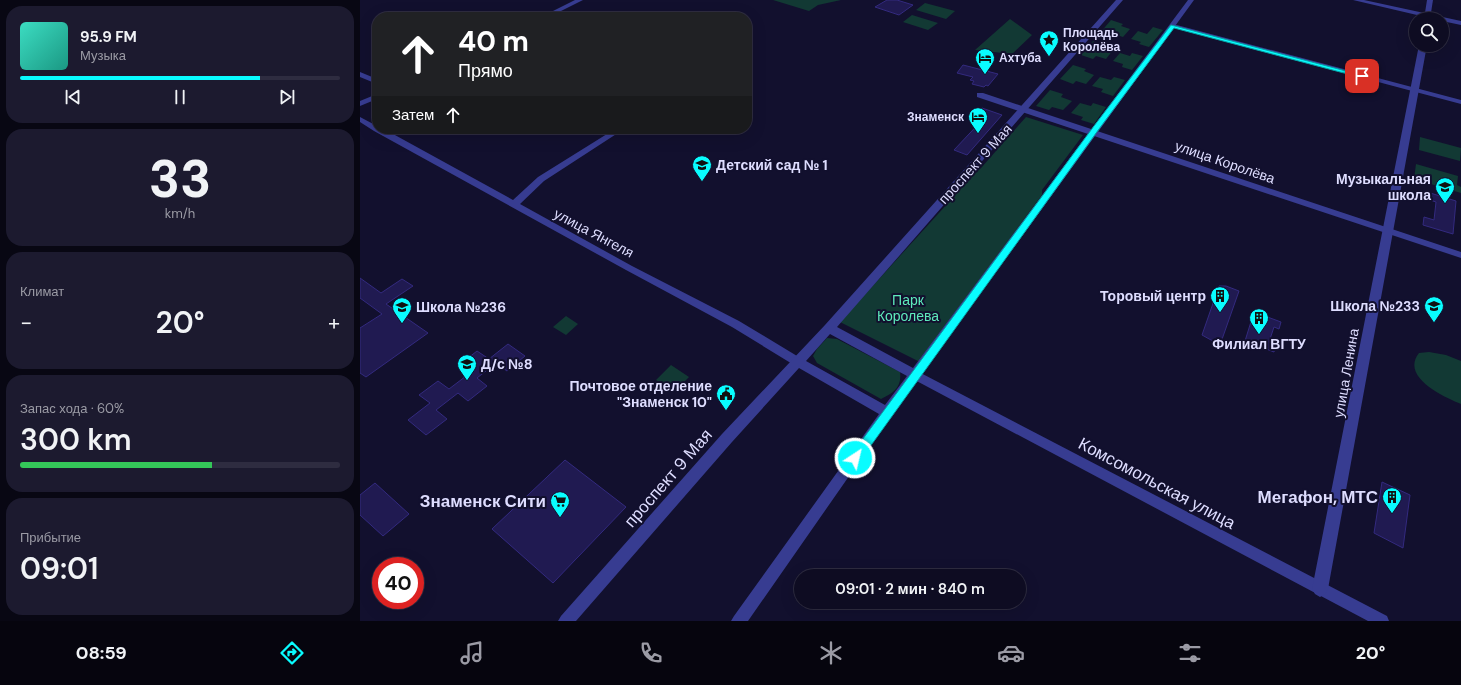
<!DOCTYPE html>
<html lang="ru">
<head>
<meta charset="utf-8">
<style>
  :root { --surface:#0e0c22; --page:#1c1a2f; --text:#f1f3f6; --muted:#9b9ba5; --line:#2e2c40; --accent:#09fcff }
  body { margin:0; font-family:"DM Sans",sans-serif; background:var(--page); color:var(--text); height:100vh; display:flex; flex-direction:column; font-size:15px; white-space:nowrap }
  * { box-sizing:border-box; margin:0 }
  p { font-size:13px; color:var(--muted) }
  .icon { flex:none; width:22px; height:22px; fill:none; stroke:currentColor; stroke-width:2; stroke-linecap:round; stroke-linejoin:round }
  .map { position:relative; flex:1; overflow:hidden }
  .drawer { display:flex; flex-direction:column; gap:6px; padding:6px; background:#080713; width:360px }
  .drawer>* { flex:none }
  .banner { position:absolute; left:12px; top:12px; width:380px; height:122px; border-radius:16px; box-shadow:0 4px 16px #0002,0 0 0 1px var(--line); background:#202124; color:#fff; overflow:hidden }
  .buttons { position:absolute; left:1049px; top:12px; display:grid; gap:8px }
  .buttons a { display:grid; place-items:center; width:40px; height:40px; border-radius:50%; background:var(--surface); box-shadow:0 4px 16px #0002,0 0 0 1px var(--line); font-size:20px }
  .speed { position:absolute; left:12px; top:557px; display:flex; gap:8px; font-size:20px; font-weight:700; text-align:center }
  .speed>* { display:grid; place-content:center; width:52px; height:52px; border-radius:50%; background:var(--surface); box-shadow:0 4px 16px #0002,0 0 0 1px var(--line); line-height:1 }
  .speed .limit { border:6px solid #d22; background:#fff; color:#111 }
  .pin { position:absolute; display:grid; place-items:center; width:34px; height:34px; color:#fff; margin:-17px; border-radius:8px; box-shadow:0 2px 6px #0006 }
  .me { position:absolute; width:44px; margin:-22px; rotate:35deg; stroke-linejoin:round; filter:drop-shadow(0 0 3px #0008) }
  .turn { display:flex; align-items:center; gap:14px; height:84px; padding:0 20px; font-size:18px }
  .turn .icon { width:52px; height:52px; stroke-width:2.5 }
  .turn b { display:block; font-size:28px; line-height:34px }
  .then { display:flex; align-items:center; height:38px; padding:0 20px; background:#0003; gap:8px; font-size:15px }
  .big { font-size:30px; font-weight:600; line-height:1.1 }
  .drawer .card { flex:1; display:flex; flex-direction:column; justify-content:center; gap:6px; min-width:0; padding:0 14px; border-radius:16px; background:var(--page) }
  .drawer .dial { align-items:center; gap:0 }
  .dial b { font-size:52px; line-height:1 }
  .song { display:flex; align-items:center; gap:12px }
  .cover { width:48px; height:48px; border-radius:6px; background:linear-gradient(135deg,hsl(170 70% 55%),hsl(170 70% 35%)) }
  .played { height:4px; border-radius:2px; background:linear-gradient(90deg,var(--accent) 75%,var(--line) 75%) }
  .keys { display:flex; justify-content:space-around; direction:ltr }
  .heat { display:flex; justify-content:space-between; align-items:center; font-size:22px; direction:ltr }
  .charge { height:6px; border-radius:3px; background:linear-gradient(90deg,#34c759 60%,var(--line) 0) }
  .trip { position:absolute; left:434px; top:569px; width:232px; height:40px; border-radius:20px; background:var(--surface); box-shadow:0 4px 16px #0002,0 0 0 1px var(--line); font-weight:600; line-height:40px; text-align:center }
  .tabs { display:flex; height:64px; justify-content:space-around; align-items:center; background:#06050e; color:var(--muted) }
  .tabs .icon { width:28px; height:28px }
  .tabs .on { color:var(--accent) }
  .tabs b { font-size:18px; color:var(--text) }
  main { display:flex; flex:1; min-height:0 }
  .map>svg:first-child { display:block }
  .green { fill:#123934 }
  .building { fill:#201a51; stroke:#332a7f }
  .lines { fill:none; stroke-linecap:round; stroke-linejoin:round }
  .minor { fill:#373c91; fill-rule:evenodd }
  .tertiary { fill:#373c91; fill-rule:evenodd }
  .route { fill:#09fcff; stroke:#06a4a6 }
  .labels { text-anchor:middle; stroke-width:4; stroke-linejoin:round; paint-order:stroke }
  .far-poi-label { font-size:12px; font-weight:bold; fill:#deddff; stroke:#12102e; text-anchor:start }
  .street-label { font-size:14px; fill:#deddff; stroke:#12102e }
  .poi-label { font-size:14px; font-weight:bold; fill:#deddff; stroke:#12102e; text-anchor:end }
  .park-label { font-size:14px; fill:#5eeabb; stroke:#12102e }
  .near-street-label { font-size:17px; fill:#deddff; stroke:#12102e }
  .near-poi-label { font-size:17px; font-weight:bold; fill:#deddff; stroke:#12102e; text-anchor:end }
</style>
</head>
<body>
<main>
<section class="drawer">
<div class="card">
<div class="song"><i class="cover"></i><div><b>95.9 FM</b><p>Музыка</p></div></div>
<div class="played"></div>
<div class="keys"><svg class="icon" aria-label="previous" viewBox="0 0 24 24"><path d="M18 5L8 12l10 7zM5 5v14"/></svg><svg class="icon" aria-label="pause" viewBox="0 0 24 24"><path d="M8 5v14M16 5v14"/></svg><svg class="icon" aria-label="next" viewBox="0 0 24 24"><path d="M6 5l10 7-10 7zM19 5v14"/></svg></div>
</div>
<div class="card dial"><b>33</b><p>km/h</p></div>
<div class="card"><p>Климат</p>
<div class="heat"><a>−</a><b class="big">20°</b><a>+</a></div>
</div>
<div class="card"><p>Запас хода · 60%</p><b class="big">300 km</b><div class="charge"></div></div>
<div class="card"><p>Прибытие</p><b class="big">09:01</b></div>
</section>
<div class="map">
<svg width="1101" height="621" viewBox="0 0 1101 621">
  <rect width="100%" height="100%" fill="#12102e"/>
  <path class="green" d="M413 0H481L458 5 449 11Z
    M565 3 595 11 586 19 556 10Z
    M552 15 578 23 568 30 543 22Z
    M650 19 672 35 652 54 615 50Z
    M751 20 763 24 761 26 770 29 763 37 754 34 752 37 740 33Z
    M793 27 803 30 789 47 779 44 781 42 771 39 778 31 787 34Z
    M733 41 745 45 743 48 753 50 746 59 736 56 733 59 721 55Z
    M760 53 770 56 772 53 783 56 772 70 762 67 763 64 753 61Z
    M713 65 726 69 724 71 734 75 726 84 716 81 713 84 700 79Z
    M740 77 751 80 754 77 765 80 753 96 741 92 743 89 732 86Z
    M690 90 703 94 701 97 712 101 703 110 692 107 689 110 676 106Z
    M720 103 731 106 733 103 746 107 734 124 721 120 723 117 711 113Z
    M666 117 723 135 682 190V195L560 362 480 322 618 170 621 168Z
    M1060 137 1101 148 1100 161 1059 150Z
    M1056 164 1098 176 1097 185 1101 187V193L1054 179Z
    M206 316 218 324 206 335 193 327Z
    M467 338 477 339 540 372C542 387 534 393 521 399L457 363 453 356 457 349Z
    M1069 352 1086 355 1101 361V404C1084 397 1040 377 1059 353Z
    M311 365 329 377 314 392 296 380Z"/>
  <path class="building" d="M527 0H537L553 5 539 15 515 7Z
    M603 65 607 66 638 74 628 86 626 85 624 87 612 84 614 81 610 80 613 77 597 73Z
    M622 108 642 115 607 155 594 150 625 117 616 114Z
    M1067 192 1096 201 1093 234 1063 225 1064 217 1074 220 1076 202 1067 199Z
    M0 278 21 293 42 279 53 286 26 304 68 333 6 377 0 373V328L22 314 0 298Z
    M859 286H866L879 291 860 345 842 335Z
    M894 312 921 322 919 329 914 327 909 342 916 345 914 352 885 341Z
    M148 344 165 356 147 371 136 363 117 378 127 386 108 401 98 393 76 410 87 419 66 435 48 420 70 403 59 395 78 381 89 389 110 373 99 365 117 351 129 359Z
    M205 460 266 507 193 583 132 529Z
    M1022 482 1050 495 1043 548 1014 533Z
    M15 483 49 514 23 536 0 515V495Z"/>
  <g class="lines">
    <path class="minor" d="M993 0H1004L1101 21V25L1082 21V19H1074Z
      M813 24 1101 100V104L811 27 810 26Z
      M0 72 17 79V84L0 77Z
      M617 93H623L1101 252V258L617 97Z
      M0 117 17 126V129H24L153 200 178 177 255 129H264L184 181 160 204 272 266 379 321 442 359 443 362 442 365 438 366 434 365 372 327 266 270 14 131 0 122Z
      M555 370 1027 616 1029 621H1008L551 378 550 375 551 372Z"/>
    <path class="tertiary" d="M215 0H223L189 17H181Z
      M756 0H763L477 327 553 368 828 0H834L531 416 388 621H371L374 616 519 414 439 368 372 442 216 621H198L201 616 362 434 465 325ZM470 334 547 376 525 405 446 361Z
      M1067 0H1073L1070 19H1064Z
      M1059 45H1067L968 589 965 594 960 597 955 594 952 589Z
      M17 94V99L0 106V101Z"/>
  </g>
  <path class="route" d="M811 25 1005 76 999 77 814 28 739 129 499 462 495 464 491 462 489 458 491 455 734 126Z"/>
  <defs>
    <symbol id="sight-pin" viewBox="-11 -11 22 30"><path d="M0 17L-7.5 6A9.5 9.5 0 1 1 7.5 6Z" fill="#09fcff" stroke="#12102e"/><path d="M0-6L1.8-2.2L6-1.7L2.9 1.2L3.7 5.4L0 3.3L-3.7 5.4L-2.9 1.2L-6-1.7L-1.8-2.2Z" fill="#111"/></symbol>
    <symbol id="hotel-pin" viewBox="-11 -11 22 30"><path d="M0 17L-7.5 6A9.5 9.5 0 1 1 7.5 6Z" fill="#09fcff" stroke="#12102e"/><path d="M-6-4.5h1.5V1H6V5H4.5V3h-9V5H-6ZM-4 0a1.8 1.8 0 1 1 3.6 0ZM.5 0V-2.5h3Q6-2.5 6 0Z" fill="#111"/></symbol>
    <symbol id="school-pin" viewBox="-11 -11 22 30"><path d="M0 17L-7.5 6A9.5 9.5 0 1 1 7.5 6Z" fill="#09fcff" stroke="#12102e"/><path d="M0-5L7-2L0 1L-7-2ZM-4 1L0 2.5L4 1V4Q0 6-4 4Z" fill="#111"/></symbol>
    <symbol id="building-pin" viewBox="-11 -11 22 30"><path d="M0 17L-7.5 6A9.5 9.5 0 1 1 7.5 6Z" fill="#09fcff" stroke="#12102e"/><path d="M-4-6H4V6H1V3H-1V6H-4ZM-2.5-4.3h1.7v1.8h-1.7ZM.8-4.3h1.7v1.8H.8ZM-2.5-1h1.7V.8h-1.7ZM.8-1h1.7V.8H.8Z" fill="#111"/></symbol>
    <symbol id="civic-pin" viewBox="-11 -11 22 30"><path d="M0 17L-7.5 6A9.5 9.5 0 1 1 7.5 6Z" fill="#09fcff" stroke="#12102e"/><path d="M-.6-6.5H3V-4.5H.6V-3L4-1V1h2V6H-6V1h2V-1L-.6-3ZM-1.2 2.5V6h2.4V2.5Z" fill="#111"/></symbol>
    <symbol id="supermarket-pin" viewBox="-11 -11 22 30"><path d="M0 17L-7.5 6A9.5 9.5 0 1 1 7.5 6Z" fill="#09fcff" stroke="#12102e"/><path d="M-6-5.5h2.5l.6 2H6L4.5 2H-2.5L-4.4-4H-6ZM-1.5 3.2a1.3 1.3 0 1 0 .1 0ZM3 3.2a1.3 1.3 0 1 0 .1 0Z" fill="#111"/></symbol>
  </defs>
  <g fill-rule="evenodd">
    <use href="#sight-pin" x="678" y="29" width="22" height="30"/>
    <use href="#hotel-pin" x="614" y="47" width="22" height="30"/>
    <use href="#hotel-pin" x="607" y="106" width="22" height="30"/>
    <use href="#school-pin" x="331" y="154" width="22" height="30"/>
    <use href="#school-pin" x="1074" y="176" width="22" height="30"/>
    <use href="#building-pin" x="849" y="285" width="22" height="30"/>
    <use href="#school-pin" x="1063" y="295" width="22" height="30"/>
    <use href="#school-pin" x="31" y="296" width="22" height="30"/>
    <use href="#building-pin" x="888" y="307" width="22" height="30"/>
    <use href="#school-pin" x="96" y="353" width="22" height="30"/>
    <use href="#civic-pin" x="355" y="383" width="22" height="30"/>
    <use href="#building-pin" x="1021" y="486" width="22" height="30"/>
    <use href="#supermarket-pin" x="189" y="490" width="22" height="30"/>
  </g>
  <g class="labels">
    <g class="far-poi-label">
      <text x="703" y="37">Площадь<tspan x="703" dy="14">Королёва</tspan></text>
      <text x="639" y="62">Ахтуба</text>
      <text x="604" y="121" text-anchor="end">Знаменск</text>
    </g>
    <g class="street-label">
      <text transform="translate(865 162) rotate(19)" y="5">улица Королёва</text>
      <text transform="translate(615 164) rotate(-48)" y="5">проспект 9 Мая</text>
      <text transform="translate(234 233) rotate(28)" y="5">улица Янгеля</text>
      <text transform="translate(986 373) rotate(-80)" y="5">улица Ленина</text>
    </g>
    <g class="poi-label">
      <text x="356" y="170" text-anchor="start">Детский сад № 1</text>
      <text x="1071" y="184">Музыкальная<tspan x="1071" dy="16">школа</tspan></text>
      <text x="846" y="301">Торовый центр</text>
      <text x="1060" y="311">Школа №233</text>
      <text x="56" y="312" text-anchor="start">Школа №236</text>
      <text x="899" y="349" text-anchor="middle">Филиал ВГТУ</text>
      <text x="121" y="369" text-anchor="start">Д/с №8</text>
      <text x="352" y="391">Почтовое отделение<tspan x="352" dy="16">"Знаменск 10"</tspan></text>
    </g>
    <g class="park-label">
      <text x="548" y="305">Парк<tspan x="548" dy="16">Королева</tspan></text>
    </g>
    <g class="near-street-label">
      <text transform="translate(308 478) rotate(-49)" y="6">проспект 9 Мая</text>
      <text transform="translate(797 483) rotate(28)" y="6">Комсомольская улица</text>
    </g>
    <g class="near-poi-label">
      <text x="1018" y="503">Мегафон, МТС</text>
      <text x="186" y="507">Знаменск Сити</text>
    </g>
  </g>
</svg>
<div class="buttons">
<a><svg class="icon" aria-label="search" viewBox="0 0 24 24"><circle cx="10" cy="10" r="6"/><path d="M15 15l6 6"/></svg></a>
</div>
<div class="speed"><div class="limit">40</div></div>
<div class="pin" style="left:1002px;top:76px;background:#d93025"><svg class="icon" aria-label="arrive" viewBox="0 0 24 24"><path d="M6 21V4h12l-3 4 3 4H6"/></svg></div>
<svg class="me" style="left:495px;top:458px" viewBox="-20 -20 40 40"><circle r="17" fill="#09fcff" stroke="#fff" stroke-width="3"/><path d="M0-11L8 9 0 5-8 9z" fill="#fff"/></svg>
<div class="trip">09:01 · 2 мин · 840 m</div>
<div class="banner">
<div class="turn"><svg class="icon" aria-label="ahead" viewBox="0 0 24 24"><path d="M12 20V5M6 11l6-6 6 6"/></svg><div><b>40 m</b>Прямо</div></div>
<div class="then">Затем<svg class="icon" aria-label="ahead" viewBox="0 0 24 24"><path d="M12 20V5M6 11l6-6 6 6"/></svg></div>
</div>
</div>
</main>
<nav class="tabs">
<b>08:59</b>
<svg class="icon on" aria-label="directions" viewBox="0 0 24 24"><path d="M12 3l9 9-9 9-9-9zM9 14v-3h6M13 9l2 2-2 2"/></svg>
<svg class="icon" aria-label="music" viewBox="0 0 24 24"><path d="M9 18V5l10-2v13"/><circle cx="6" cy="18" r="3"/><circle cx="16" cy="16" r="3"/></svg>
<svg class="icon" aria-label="phone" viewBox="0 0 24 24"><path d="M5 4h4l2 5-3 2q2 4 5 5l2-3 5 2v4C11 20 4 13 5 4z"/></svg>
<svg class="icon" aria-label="climate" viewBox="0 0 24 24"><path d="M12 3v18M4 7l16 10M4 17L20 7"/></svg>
<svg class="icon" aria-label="car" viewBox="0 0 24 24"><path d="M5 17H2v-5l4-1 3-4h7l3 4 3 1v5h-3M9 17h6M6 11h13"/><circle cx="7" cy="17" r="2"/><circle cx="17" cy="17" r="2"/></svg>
<svg class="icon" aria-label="filters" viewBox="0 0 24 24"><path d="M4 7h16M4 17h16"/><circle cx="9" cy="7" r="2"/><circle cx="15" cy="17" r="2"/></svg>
<b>20°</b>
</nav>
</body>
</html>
